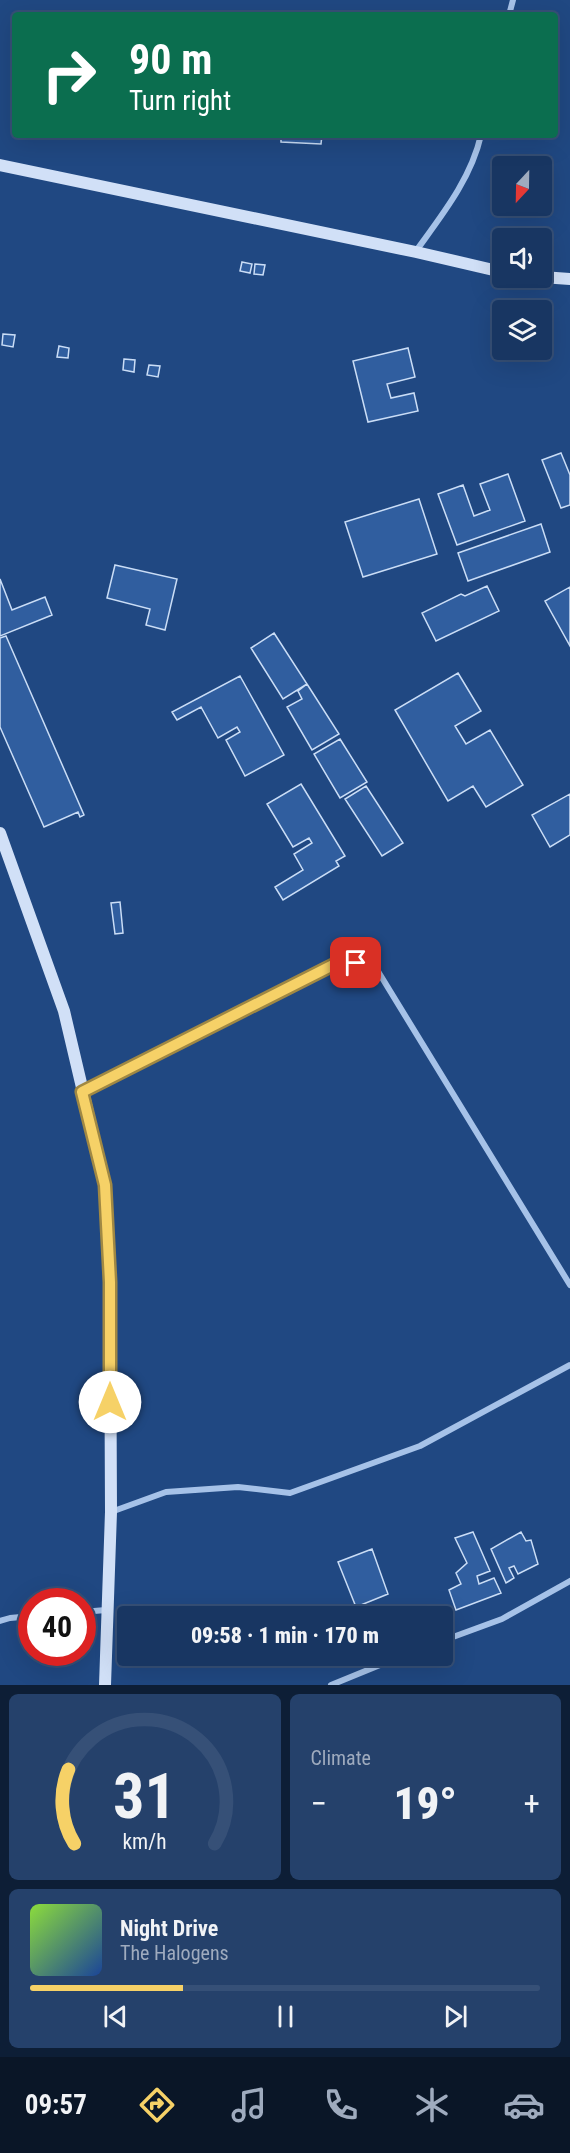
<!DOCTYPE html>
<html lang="en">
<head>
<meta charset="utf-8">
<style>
  :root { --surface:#183662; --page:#25416b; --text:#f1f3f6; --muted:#9fabbe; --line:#365077; --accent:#f6d167 }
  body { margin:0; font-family:"Roboto Condensed",sans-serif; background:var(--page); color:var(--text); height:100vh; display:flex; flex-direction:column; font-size:22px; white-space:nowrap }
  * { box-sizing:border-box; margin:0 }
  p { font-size:20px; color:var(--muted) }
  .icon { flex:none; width:33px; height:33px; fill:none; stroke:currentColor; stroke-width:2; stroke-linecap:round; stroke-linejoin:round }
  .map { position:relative; height:1685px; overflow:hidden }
  .drawer { display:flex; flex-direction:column; gap:9px; padding:9px; background:#0d1e36; flex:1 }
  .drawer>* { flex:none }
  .guide { position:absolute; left:12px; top:12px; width:546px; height:126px; border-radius:6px; box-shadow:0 6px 24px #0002,0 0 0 2px var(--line); background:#0b6e4f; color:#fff; overflow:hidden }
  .needle { width:39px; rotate:202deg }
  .buttons { position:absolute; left:492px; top:156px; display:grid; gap:12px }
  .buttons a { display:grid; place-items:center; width:60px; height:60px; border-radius:6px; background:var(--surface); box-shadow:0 6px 24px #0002,0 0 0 2px var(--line); font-size:30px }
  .speed { position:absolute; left:18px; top:1588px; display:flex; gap:12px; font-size:30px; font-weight:700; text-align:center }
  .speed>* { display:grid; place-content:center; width:78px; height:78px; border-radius:50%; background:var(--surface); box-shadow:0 6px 24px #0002,0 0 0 2px var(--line); line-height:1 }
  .speed .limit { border:9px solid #d22; background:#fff; color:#111 }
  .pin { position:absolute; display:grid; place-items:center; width:51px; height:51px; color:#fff; margin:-26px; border-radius:12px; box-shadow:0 3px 9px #0006 }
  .me { position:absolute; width:66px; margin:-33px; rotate:0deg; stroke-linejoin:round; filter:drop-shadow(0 0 4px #0008) }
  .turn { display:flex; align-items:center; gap:21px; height:126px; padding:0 18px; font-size:27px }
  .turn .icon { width:78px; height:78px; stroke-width:2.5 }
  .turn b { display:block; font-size:42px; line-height:51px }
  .big { font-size:45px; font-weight:800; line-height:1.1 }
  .drawer .tile { flex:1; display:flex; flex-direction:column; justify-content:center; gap:9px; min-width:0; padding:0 21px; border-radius:9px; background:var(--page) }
  .drawer .dial { align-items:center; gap:0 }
  .dial svg { height:156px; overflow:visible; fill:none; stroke:var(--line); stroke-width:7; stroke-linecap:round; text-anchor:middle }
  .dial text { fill:var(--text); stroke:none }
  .song { display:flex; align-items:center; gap:18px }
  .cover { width:72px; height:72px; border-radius:9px; background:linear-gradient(135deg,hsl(90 70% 55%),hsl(220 70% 35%)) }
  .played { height:6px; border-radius:3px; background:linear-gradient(90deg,var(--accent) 30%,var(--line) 30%) }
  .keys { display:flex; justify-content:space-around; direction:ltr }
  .heat { display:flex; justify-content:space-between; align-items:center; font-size:33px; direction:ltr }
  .drawer .tiles { flex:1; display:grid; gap:9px; grid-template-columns:1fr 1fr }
  .tile:last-child { grid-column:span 2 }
  .trip { position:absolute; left:117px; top:1606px; width:336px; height:60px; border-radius:6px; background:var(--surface); box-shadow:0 6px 24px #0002,0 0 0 2px var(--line); font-weight:800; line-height:60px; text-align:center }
  .dock { display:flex; height:96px; justify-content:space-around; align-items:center; background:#0a1627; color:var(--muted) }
  .dock .icon { width:42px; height:42px }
  .dock .current { color:var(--accent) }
  .dock b { font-size:27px; color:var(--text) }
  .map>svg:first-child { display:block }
  .building { fill:#305e9f; stroke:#caddf6; stroke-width:1.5 }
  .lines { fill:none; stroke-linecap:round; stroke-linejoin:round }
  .street { stroke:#a6c2e8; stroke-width:6 }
  .secondary { stroke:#d1e0f7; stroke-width:12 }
  .route-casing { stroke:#a08843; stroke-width:15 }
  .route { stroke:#f6d167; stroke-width:10 }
</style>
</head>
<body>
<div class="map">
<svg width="570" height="1685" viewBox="0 0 570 1685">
  <rect width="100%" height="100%" fill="#204882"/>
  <path class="building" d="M281 135H322L321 144 281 142Z
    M242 262 252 264 250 273 240 271Z
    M255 264 265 265 263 275 254 274Z
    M3 334 15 335 13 347 2 345Z
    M59 346 69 348 68 358 57 357Z
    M408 348 415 377 387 384 391 398 414 393 418 411 368 422 353 361Z
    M124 359 135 360 134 372 123 370Z
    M149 365 160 366 158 377 147 375Z
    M561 453 570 475V505L561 508 542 460Z
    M508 474 525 521 457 545 438 494 463 485 474 516 490 510 480 484Z
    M419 499 437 554 363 577 345 522Z
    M541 524 550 552 468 581 458 553Z
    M115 565 177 579 165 630 146 625 150 609 107 598Z
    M0 579 12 610 45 597 52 615 0 636Z
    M487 586 499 611 436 641 422 613 461 594 465 596Z
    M570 587V646L545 601Z
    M274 633 307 684 283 699 251 648Z
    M6 636 84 815 80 817 78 812 44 827 0 727V638Z
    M458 673 481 711 455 726 466 744 490 730 523 785 486 807 473 786 448 801 395 710Z
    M240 676 284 755 245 776 226 740 240 732 237 727 218 738 201 707 177 720 172 712Z
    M307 684 339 734 312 750 287 707 302 699 298 691Z
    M340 739 367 782 340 798 314 754Z
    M301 784 345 856 336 861 339 866 283 900 275 887 303 870 294 854 312 843 309 838 293 847 267 804Z
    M366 786 403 843 382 856 345 799Z
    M570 794V835L550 847 532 815Z
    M120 902 123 933 115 934 111 903Z
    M473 1532 490 1571 477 1576 479 1584 494 1578 501 1593 456 1610 449 1590 461 1584 456 1573 467 1563 455 1538Z
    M521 1532 526 1541 531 1540 538 1564 518 1574 514 1566 509 1568 514 1578 506 1583 491 1549Z
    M372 1549 388 1594 356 1607 338 1562Z"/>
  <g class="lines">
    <path class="street" d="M509 15 513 0
      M416 251C442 215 471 179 481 135
      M82 1092 335 964 355 963 376 968 570 1285
      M111 1512 166 1492 238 1487 290 1493 420 1446 570 1365
      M82 1612 106 1610
      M0 1621 10 1618 32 1616
      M442 1641 502 1619 570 1581
      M331 1685 402 1656"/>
    <path class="secondary" d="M0 165 416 252 502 272
      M542 277 570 279
      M0 833 64 1011 105 1185 110 1282 111 1512 105 1685"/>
  </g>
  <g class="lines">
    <defs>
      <path id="route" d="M110 1402V1282L105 1185 82 1092 335 964 356 963"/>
    </defs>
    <use href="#route" class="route-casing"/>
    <use href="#route" class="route"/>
  </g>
</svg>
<div class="buttons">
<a><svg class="needle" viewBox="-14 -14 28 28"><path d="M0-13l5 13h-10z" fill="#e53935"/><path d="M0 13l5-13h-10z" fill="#9fabbe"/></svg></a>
<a><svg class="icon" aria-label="sound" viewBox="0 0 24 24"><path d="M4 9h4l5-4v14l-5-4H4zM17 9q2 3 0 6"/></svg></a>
<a><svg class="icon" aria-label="layers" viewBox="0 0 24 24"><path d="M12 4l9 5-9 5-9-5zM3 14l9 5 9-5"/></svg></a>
</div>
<div class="speed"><div class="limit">40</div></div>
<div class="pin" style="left:356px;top:963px;background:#d93025"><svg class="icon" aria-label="arrive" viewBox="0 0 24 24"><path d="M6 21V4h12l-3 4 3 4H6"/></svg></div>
<svg class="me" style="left:110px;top:1402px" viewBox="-20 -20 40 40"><circle r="19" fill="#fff"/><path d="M0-13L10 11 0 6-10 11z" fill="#f6d167"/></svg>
<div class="trip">09:58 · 1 min · 170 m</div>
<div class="guide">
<div class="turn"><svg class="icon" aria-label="right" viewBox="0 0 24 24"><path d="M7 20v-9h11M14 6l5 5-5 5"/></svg><div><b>90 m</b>Turn right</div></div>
</div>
</div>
<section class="drawer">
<div class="tiles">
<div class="tile dial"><svg viewBox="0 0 100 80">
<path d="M14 69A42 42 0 1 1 86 69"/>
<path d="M14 69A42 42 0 0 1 11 31" stroke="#f6d167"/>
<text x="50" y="56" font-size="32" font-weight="700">31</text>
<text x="50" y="72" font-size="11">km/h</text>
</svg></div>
<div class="tile"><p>Climate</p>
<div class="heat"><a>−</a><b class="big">19°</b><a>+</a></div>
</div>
<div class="tile">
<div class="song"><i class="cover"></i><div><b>Night Drive</b><p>The Halogens</p></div></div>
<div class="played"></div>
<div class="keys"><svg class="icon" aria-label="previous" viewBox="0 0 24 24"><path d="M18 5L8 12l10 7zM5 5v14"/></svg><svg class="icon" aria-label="pause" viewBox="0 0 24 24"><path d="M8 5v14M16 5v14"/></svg><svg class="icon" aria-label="next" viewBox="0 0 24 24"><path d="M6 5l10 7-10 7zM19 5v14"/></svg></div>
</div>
</div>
</section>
<nav class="dock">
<b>09:57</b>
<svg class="icon current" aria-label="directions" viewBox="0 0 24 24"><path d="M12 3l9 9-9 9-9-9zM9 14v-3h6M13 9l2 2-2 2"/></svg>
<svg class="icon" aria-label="music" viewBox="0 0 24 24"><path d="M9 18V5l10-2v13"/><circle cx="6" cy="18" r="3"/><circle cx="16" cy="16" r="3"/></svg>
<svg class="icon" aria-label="phone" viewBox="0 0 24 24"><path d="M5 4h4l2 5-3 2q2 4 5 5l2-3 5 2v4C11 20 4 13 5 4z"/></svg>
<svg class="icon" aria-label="climate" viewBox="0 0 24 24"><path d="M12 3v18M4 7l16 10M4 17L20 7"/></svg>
<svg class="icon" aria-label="car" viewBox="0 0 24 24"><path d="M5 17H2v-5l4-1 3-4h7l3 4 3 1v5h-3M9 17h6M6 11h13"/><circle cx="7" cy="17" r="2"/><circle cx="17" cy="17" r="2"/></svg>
</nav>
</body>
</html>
